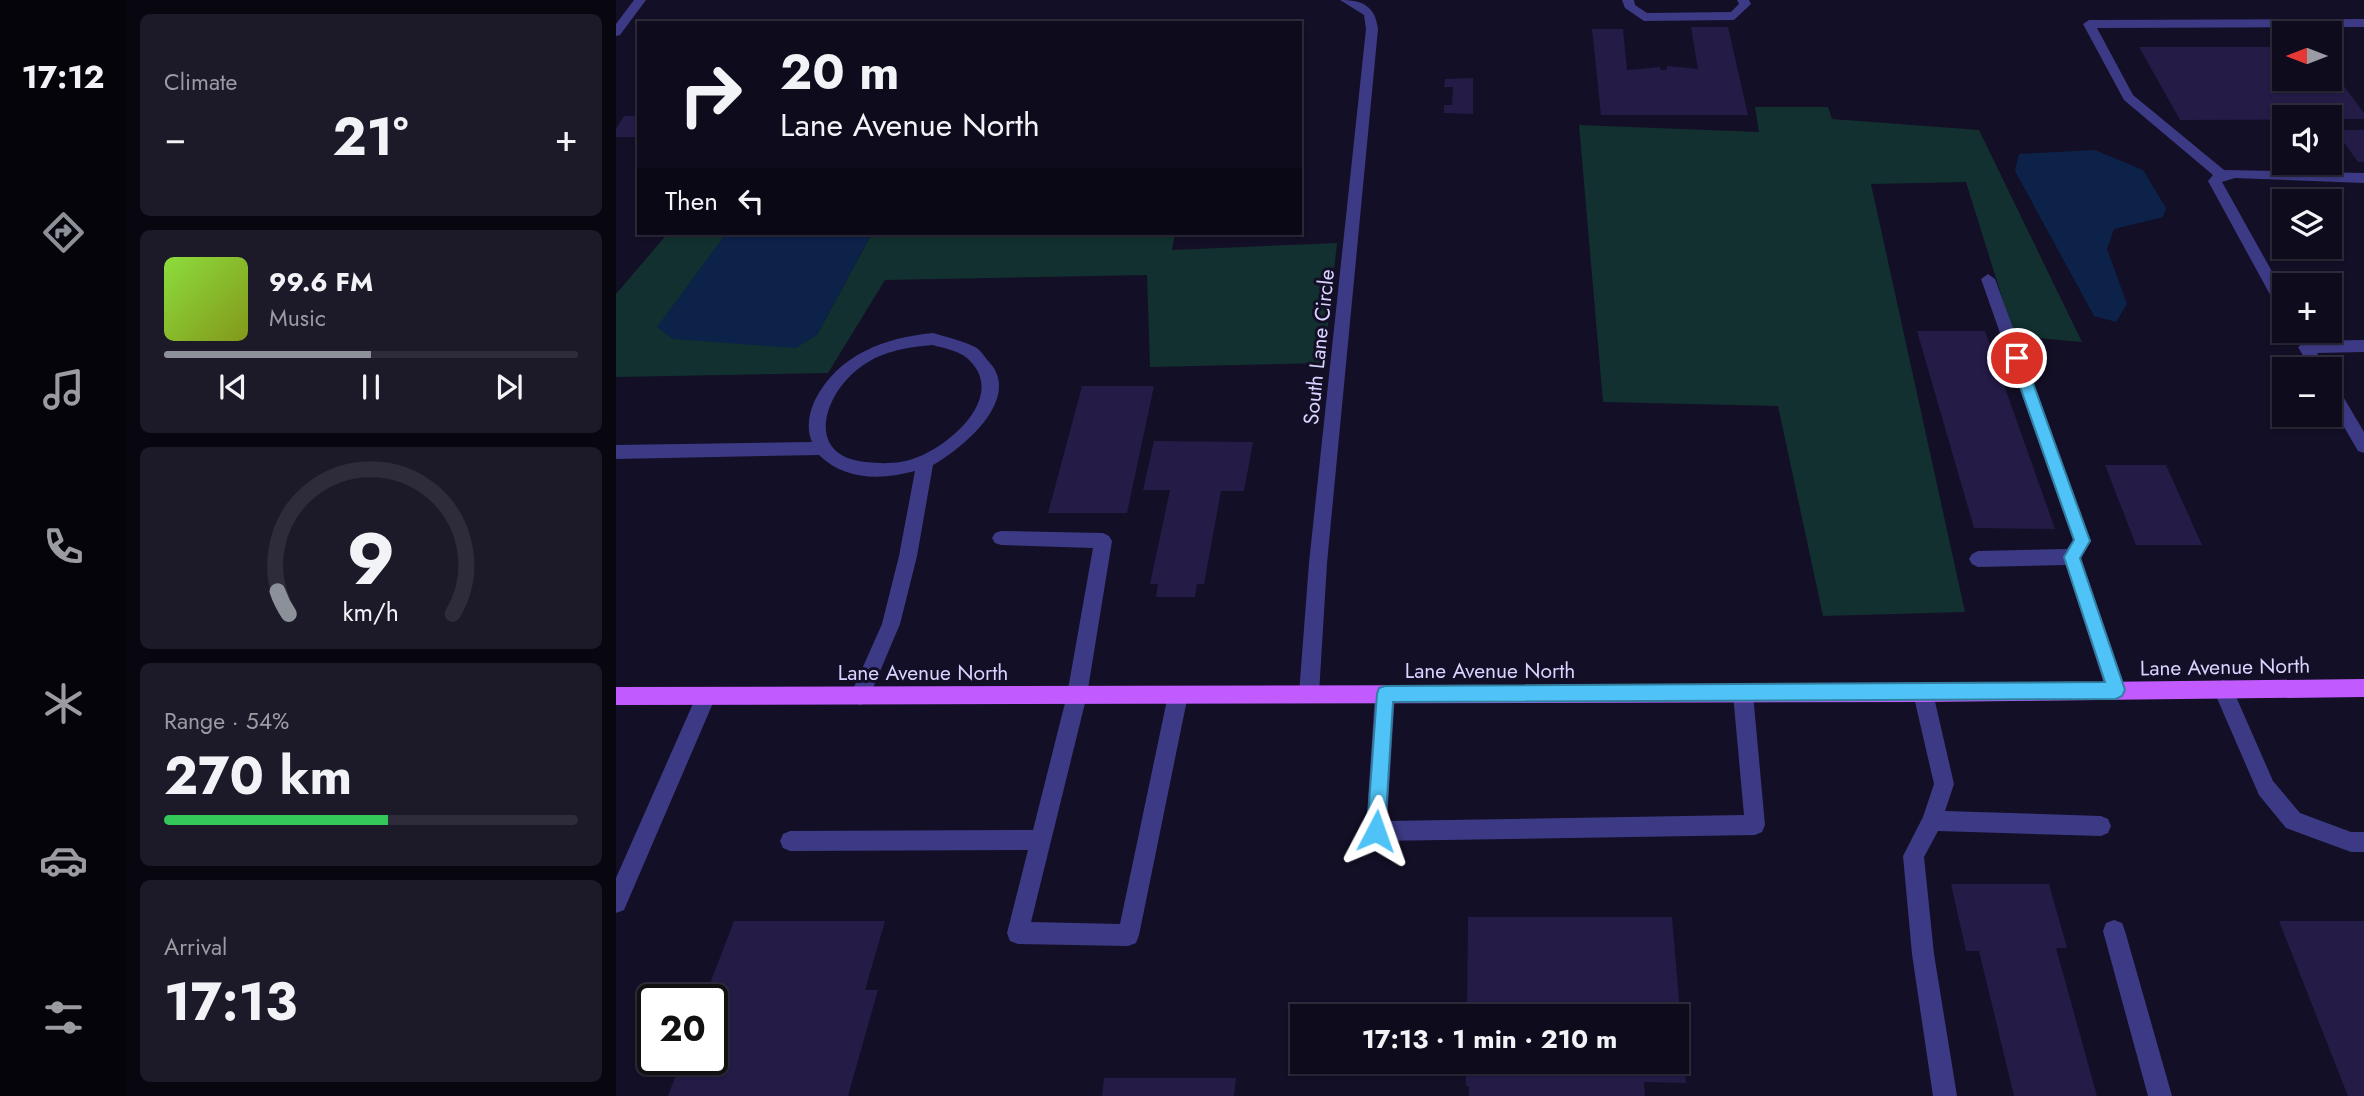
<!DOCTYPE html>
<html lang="en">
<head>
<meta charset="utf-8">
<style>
  :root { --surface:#0e0b1c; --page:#1c1929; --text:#f1f3f6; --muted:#9b9ba3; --line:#2e2b3b; --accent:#8c9099 }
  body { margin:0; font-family:Jost,sans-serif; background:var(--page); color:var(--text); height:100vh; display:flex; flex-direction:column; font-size:26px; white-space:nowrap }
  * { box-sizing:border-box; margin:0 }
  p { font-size:23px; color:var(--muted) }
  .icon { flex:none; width:38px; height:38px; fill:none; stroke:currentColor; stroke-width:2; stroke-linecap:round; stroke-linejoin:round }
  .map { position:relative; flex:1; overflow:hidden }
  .panel { display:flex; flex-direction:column; gap:14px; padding:14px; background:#08060f; width:490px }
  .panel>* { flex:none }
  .banner { position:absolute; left:21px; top:21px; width:665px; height:214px; border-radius:0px; box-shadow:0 2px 5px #0004,0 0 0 2px var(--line); background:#0e0b1c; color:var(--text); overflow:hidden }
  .needle { width:46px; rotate:270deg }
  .fabs { position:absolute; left:1656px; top:21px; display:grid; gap:14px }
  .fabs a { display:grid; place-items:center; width:70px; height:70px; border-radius:0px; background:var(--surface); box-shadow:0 2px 5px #0004,0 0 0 2px var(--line); font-size:35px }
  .speed { position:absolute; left:21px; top:984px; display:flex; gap:14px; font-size:35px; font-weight:700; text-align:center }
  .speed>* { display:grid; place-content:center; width:91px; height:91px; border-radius:50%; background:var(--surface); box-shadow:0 2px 5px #0004,0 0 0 2px var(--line); line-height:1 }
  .speed .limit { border:4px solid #111; border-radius:10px; background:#fff; color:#111 }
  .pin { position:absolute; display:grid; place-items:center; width:60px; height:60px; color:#fff; margin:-30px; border:4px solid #fff; border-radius:50%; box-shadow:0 2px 7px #0007 }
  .me { position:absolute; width:77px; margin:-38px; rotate:4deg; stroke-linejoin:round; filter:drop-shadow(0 0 5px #0008) }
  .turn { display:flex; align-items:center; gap:24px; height:147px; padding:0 28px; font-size:32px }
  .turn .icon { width:91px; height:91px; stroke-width:2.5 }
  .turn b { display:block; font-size:49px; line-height:60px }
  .then { display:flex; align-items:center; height:66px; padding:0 28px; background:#0003; gap:14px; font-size:26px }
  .big { font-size:52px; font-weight:700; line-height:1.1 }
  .panel .card { flex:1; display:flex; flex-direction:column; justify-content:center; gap:10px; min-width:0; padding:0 24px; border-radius:10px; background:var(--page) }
  .panel .dial { align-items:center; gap:0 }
  .dial svg { height:182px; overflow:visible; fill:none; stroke:var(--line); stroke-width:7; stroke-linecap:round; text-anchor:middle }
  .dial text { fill:var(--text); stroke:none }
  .song { display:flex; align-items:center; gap:21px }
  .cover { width:84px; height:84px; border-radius:10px; background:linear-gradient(135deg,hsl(90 70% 55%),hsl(70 70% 35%)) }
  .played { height:7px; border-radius:4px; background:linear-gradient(90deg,var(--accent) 50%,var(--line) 50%) }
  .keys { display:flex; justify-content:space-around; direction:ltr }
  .heat { display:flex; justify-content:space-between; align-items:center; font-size:38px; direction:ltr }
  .charge { height:10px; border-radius:5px; background:linear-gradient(90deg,#34c759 54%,var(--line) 0) }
  .trip { position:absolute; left:674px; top:1004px; width:399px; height:70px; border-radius:0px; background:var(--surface); box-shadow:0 2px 5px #0004,0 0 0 2px var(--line); font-weight:700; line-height:70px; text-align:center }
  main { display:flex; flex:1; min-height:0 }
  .menu { display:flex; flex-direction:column; width:126px; justify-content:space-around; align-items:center; background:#06040b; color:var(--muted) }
  .menu .icon { width:49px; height:49px }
  .menu .active { color:var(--accent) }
  .menu b { font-size:32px; color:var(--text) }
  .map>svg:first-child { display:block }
  .green { fill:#12302f }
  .water { fill:#0c2248 }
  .building { fill:#241b47 }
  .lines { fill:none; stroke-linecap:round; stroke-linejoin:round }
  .minor { fill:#3d3a85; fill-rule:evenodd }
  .major { fill:#c25bff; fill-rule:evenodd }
  .route { fill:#4fc3f7; stroke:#337fa1; stroke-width:2 }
  .labels { text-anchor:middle; stroke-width:6; stroke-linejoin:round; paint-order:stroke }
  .street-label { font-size:21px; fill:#d9d4ff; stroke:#130f26 }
</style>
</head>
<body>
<main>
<nav class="menu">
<b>17:12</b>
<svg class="icon active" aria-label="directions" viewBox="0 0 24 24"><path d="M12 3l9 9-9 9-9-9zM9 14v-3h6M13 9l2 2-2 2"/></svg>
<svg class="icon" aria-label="music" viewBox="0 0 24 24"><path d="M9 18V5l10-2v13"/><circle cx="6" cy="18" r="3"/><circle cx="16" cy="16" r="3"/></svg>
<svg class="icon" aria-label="phone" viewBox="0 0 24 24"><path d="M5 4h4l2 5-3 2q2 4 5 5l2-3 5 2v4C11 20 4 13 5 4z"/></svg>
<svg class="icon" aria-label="climate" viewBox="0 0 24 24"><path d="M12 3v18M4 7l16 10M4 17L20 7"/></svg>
<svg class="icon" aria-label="car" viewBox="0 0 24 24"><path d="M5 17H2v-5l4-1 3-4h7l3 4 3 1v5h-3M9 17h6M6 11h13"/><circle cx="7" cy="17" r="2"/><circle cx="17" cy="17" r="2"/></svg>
<svg class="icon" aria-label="filters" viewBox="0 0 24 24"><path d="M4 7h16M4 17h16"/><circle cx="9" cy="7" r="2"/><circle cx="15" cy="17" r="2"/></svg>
</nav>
<section class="panel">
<div class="card"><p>Climate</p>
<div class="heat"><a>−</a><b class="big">21°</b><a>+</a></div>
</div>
<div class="card">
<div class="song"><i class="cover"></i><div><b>99.6 FM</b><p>Music</p></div></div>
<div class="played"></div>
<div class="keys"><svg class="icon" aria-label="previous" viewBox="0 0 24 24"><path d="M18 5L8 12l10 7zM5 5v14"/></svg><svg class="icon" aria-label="pause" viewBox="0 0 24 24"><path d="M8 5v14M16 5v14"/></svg><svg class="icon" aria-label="next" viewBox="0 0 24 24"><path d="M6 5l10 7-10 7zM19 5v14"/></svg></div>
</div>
<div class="card dial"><svg viewBox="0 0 100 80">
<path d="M14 69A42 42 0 1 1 86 69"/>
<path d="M14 69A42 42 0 0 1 9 59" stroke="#8c9099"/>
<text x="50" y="56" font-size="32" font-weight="700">9</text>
<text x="50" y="72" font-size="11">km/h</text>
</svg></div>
<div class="card"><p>Range · 54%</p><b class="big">270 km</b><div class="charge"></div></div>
<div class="card"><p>Arrival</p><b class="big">17:13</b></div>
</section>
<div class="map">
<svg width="1748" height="1096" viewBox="0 0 1748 1096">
  <rect width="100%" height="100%" fill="#130f26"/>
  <path class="green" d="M1139 107H1212L1216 119 1363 130 1466 342 1398 336 1350 182 1255 184 1349 612 1207 616 1162 406 987 402 963 125 1143 132Z
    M52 233H115L107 238 42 327 201 335 256 233H559L556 250 721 243 708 363 534 367 531 275 269 280 212 373 0 377V294Z"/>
  <path class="water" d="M1479 150 1527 170 1550 208 1547 217 1498 229 1491 249 1511 304 1500 322 1478 316 1399 171 1403 154Z
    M115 233H256L201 335 180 348 57 339 41 327 107 238Z"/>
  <path class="building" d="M1075 27H1112L1132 115H985L976 29H1007L1011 70 1044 67 1045 70H1051V66L1082 69Z
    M1523 47H1668V79H1713V66L1748 113V119L1564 120Z
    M857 78V114L828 113V105H836L837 87H828L829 79Z
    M8 116H23V137H0V129Z
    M1719 130H1748V162H1742Z
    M1301 331H1369L1439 529 1358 528Z
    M466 386H538L511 513H432Z
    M538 441 637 442 628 491H605L588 584H581L579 597H540L542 584H534L554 490H527Z
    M1489 465H1550L1586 545H1520Z
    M1335 884H1433L1451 948H1440L1481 1096H1398L1363 951H1350Z
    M852 917H1056L1070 1083 1028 1082 1029 1096H853V1086H850V1062H1060V1017H851Z
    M118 921H269L249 990H262L232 1096H52L66 1059H96V999H88Z
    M1663 921H1748V1096H1732Z
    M488 1078H620L618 1096H486Z"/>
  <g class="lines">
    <path class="minor" d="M18 0H30L4 35 0 36V24Z
      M724 0C747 0 759 6 762 29L711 563 703 694 700 700 693 703 686 700 683 694 693 563 750 29 748 15Z
      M1006 0H1018L1019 5 1031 13 1115 12 1123 4 1121 0H1133L1135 4 1118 20 1028 21 1009 8Z
      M1748 19V27L1481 28 1517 95 1608 170 1748 173V183L1619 178 1606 182 1668 293V312L1663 311 1592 181 1597 175 1508 100 1467 24 1473 20Z
      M1372 274 1379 279 1475 541 1465 558 1510 690 1507 696 1500 699 1493 696 1490 690 1450 565 1362 567 1356 564 1353 559 1356 554 1362 551 1451 549 1457 540 1365 279Z
      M317 333C330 337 347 341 359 347 365 350 369 358 374 363 406 400 345 449 317 465L301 556 284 624 251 702 244 705 237 702 234 696 266 624 283 556 299 471C265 480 230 481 203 455L0 459V445L196 442C190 428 193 413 199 400 223 354 268 338 317 333ZM317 345C327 348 343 351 351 358 392 394 337 443 302 457 285 464 268 464 249 462 189 456 207 396 242 369 263 352 290 347 317 345Z
      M1748 340V352L1701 353 1711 369H1695L1682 347 1690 341Z
      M1713 381 1719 383 1748 432V453L1742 451 1713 401Z
      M385 531 487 533 493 536 496 541 471 695 415 922 504 924 552 695 555 689 562 686 569 689 572 695 523 935 520 943 512 946 402 944 394 941 391 933 412 850 174 851 167 848 164 841 167 834 174 831 417 830 451 695 477 548 385 545 379 543 376 538 379 533Z
      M1607 680 1614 683 1657 781 1684 813 1735 832H1748V852H1735L1670 828 1643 795 1597 689 1600 683Z
      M1307 684 1314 687 1317 693 1338 784 1329 811 1485 816 1492 819 1495 826 1492 833 1485 836 1322 831 1308 857 1318 954 1341 1096H1317L1296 954 1287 856 1307 817 1318 784 1297 693 1300 687Z
      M769 685 776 688 779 694 771 821 1128 815 1117 694 1120 688 1127 685 1134 688 1137 694 1149 825 1146 832 1139 835 760 841 753 838 750 831 759 694 762 688Z
      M90 687 97 690 100 696 8 910 0 913V878L83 690Z
      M1498 920 1506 923 1509 931 1556 1096H1532L1487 931 1490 923Z"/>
    <path class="major" d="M1748 679V697L1307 702 0 705V687L1307 684Z"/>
  </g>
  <path class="route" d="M1401 352 1408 358 1474 541 1464 558 1509 690 1506 696 1500 699 777 702 769 831 767 838 760 840 753 838 751 831 761 694 763 688 769 686 1489 682 1448 557 1458 540 1394 358Z"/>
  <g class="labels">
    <g class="street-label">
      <text transform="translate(703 347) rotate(-84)" y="7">South Lane Circle</text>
      <text transform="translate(1609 667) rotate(-1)" y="7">Lane Avenue North</text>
      <text x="874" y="678">Lane Avenue North</text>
      <text x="307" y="680">Lane Avenue North</text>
    </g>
  </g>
</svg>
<div class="fabs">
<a><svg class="needle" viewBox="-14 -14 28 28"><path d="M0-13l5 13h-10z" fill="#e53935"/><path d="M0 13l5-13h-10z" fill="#9b9ba3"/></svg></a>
<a><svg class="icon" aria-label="sound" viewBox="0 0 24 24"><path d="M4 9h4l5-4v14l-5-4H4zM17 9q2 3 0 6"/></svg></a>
<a><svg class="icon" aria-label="layers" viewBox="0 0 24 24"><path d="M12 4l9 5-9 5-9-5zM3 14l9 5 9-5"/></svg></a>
<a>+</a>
<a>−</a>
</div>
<div class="speed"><div class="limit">20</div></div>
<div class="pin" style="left:1401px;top:358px;background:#d93025"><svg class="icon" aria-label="arrive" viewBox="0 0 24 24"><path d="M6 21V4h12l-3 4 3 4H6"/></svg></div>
<svg class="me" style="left:760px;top:831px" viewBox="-20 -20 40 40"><path d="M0-17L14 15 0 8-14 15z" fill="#4fc3f7" stroke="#fff" stroke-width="4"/></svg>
<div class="trip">17:13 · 1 min · 210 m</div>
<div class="banner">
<div class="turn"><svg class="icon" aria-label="right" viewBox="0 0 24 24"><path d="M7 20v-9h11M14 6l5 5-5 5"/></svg><div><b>20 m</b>Lane Avenue North</div></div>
<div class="then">Then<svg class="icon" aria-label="left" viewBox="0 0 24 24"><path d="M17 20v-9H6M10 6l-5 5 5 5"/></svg></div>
</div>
</div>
</main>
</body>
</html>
